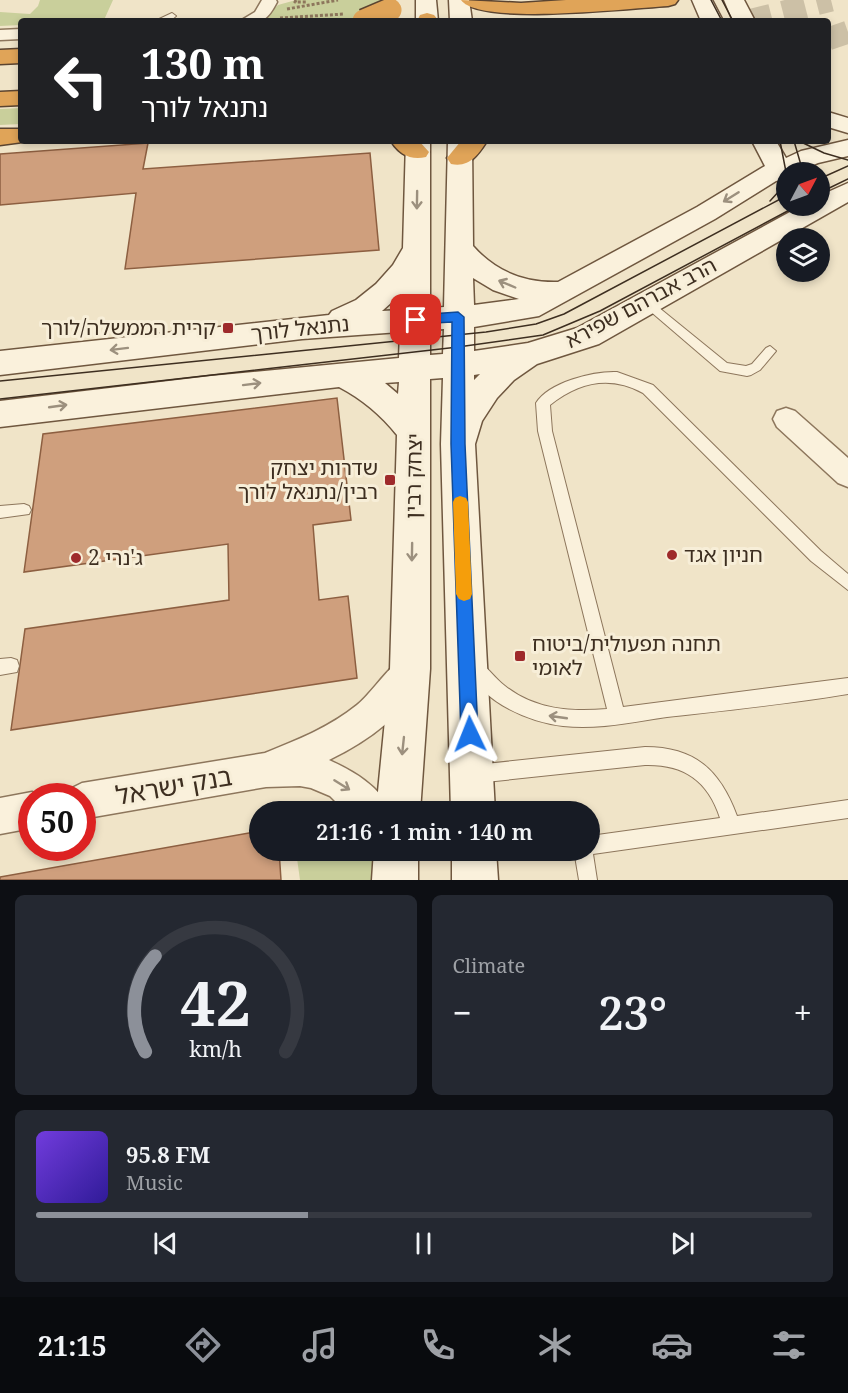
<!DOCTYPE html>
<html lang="en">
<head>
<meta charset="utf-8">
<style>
  :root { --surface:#171b24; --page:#242831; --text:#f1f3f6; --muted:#9ea1a6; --line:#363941; --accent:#8c9099 }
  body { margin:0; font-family:"Noto Serif","Noto Sans Hebrew",serif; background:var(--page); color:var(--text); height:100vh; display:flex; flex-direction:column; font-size:22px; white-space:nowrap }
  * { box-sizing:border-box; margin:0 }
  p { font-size:20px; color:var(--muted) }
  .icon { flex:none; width:33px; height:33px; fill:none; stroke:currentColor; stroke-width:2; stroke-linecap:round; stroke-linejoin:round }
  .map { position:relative; height:880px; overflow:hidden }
  .details { display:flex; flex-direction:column; gap:15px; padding:15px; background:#0d0f14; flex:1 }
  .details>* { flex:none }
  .hud { position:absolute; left:18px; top:18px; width:813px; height:126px; border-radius:6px; box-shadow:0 3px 9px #0003; background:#202124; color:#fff; overflow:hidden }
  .needle { width:39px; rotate:49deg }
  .tools { position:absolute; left:776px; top:162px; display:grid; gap:12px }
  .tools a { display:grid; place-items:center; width:54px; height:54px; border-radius:50%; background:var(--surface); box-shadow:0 3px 9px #0003; font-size:30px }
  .speed { position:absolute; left:18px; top:783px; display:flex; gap:12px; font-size:30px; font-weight:700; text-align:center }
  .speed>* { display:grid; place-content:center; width:78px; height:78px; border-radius:50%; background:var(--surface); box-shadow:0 3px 9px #0003; line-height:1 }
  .speed .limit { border:9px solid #d22; background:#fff; color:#111 }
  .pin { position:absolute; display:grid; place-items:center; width:51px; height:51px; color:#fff; margin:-26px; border-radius:12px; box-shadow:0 3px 9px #0006 }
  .me { position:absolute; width:66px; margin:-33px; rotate:358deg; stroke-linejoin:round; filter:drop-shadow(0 0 4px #0008) }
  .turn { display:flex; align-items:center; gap:21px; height:126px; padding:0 24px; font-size:27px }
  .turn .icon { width:78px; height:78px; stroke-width:2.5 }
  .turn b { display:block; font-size:42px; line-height:51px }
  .big { font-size:45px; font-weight:600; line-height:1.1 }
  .details .card { flex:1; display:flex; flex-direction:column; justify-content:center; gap:9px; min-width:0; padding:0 21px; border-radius:9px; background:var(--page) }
  .details .dial { align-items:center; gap:0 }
  .dial svg { height:156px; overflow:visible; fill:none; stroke:var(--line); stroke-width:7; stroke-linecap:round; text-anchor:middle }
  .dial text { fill:var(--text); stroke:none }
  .song { display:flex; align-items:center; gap:18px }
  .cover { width:72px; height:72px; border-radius:9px; background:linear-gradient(135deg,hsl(260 70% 55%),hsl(250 70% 35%)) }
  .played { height:6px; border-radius:3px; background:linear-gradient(90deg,var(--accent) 35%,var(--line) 35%) }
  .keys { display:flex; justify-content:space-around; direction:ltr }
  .heat { display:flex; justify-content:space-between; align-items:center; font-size:33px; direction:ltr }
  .details .tiles { flex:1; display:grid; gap:15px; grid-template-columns:1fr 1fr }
  .card:last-child { grid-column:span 2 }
  .trip { position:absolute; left:249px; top:801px; width:351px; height:60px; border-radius:30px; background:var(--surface); box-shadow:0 3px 9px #0003; font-weight:600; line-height:60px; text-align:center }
  .menu { display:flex; height:96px; justify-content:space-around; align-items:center; background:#090b0e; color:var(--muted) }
  .menu .icon { width:42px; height:42px }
  .menu .current { color:var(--accent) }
  .menu b { font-size:27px; color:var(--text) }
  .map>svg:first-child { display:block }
  .green { fill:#c9cf9b }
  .building { fill:#cf9f7d; stroke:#8d5f41; stroke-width:1.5 }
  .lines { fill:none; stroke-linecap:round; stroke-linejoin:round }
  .highway-tunnel { stroke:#ccc0a6; stroke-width:23; stroke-dasharray:23 12; stroke-linecap:butt }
  .lane-casing { stroke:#8d765c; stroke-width:2 }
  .street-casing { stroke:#8d765c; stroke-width:3 }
  .secondary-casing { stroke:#6f573f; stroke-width:3 }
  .highway-casing { stroke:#5b4430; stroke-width:3 }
  .path { stroke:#8d765c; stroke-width:3; stroke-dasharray:3 2; stroke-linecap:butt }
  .lane { fill:#faf1dc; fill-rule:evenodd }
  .street { fill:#faf1dc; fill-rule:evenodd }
  .secondary { fill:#faf1dc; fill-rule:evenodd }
  .highway { fill:#e0a458; fill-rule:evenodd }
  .tram { stroke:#3d2e20; stroke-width:1.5 }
  .highway-bridge-casing { stroke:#5b4430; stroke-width:26; stroke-linecap:butt }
  .highway-bridge { stroke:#e0a458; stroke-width:23 }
  .oneway { stroke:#9c907e }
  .route { fill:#1a73e8; stroke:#114b97; stroke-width:1.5 }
  .slow { fill:#f59e0b }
  .poi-dot { fill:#9e2a2b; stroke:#f7eed8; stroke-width:2 }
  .labels { text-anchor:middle; stroke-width:6; stroke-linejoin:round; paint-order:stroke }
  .street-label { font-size:21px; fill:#3d2e20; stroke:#f7eed8 }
  .poi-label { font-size:21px; fill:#3d2e20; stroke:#f7eed8; text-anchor:start }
  .near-street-label { font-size:26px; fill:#3d2e20; stroke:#f7eed8 }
</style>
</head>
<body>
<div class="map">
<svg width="848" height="880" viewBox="0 0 848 880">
  <rect width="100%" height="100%" fill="#f0e4c8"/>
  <path class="green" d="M40 0H113L104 20 21 21V25L0 26V12L30 14 38 6Z
    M296 0H392L357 20 260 21 278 5Z
    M21 108V124L0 125V109Z
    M296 851H377L378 880H300Z"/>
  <path class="building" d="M148 143 143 169 370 153 379 250 125 269 136 193 0 205V154Z
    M337 398 351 520 313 525 319 600 348 596 357 678 11 730 25 629 229 600 228 544 24 572 43 434Z
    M260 831V850H279L281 880H0V877Z"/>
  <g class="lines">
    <path class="highway-tunnel" d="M749 21 831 0
      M828 39 848 32"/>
    <defs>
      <path id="lane" d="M172 13 176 16C170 22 163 21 155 21Z
        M647 298 727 363 746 366 752 364 766 348 770 346 776 351 760 370 751 375 747 376 720 371 643 305 641 302 643 299Z
        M617 372 653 385 821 551 848 574V590L811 561 643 393C610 375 579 382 550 405L552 431 623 707 848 678V694C788 704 728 710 667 717 633 722 598 730 563 726 530 722 483 703 469 670L471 664 477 662C488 666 495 679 505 686 535 710 571 712 607 709L538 431 536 403C549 382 594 371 617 372Z
        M24 504 29 506 31 510 29 514 0 518V506Z
        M11 658 17 660 19 666 17 672 0 675V659Z
        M645 747C695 747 720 770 737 816L848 800V818L593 854 597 880H579L574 850H590V836L720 818C708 780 683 764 645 765L476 783 470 780 467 774 470 768 476 765Z"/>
      <path id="street" d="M262 0H276L277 2C266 23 263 21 240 21L255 12Z
        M21 29V39L0 40V30Z
        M786 408 795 411 848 458V487L838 483 777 427 773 419 777 411Z
        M407 657 418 662 423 673C406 715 368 741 329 760 353 771 380 786 391 812H346L330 796 311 788 300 786 266 787 82 819V796H66L70 789 82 783 265 753C297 740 330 727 357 705 374 691 389 664 407 657Z
        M32 792 42 796H32V828L0 834V798Z"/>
      <path id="secondary" d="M416 0H436L438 21H416Z
        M449 0H469L472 21H450Z
        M692 0H712L723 21H701Z
        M724 0H744L755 21H733Z
        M828 112 848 118V133L828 127Z
        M848 140V156L818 163 801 170 802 172H786V179L776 181 715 219 539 316 474 327V351L528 343 577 328 801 206H819V196L848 183V202L599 344 537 364 514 380 497 398 482 421 475 444 495 812H451L441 444 443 378 430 379V669L420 812H376L390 669 397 435C381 415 362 399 339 387L0 427V401L211 376 399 358 400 332 302 339 0 375V351L329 315 332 311 356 300 376 284 393 265 403 248 406 141H430V308L444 307 448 141H472L473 246C495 271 524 283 558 282L697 207 765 166 752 141H776L786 158 801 151ZM473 278 493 290 519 299 474 305ZM401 294V310L382 311ZM444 329 443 354 430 355V330ZM480 374 474 380V375ZM399 382 398 394 385 383Z
        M374 850H418V880H372Z
        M452 850H496L498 880H452Z"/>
      <path id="highway" d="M461 0 521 3 566 0H678L675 4 668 6C633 8 479 26 461 0Z
        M427 13 434 15 439 21H417L420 15Z
        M21 49V63L0 64V50Z
        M21 91V105L0 106V92Z
        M0 129H21V141H30L0 145Z
        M391 141H419L429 152 426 157C411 161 399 154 391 141Z
        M461 141H487C478 155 469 168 451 164L447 158Z"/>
    </defs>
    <use href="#lane" class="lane-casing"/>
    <use href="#street" class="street-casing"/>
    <use href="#secondary" class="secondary-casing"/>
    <use href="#highway" class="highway-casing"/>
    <path class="path" d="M296 0 295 2H307
      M287 9 338 0
      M280 18 344 14"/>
    <use href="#lane" class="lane"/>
    <use href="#street" class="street"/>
    <use href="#secondary" class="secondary"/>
    <use href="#highway" class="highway"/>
    <path class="tram" d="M711 0 722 21
      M722 0 733 21
      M780 141 786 172
      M794 141 803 172
      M799 141 824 153 848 160
      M819 179 848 166
      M819 193 848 179
      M770 201 781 189 786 176
      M0 381 486 332 536 324 564 314 786 196
      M0 399 458 347 543 335 600 311 797 206"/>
    <defs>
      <path id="highway-bridge" d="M364 21 390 10"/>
    </defs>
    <use href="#highway-bridge" class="highway-bridge-casing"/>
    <use href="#highway-bridge" class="highway-bridge"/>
  </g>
  <defs><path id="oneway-shaft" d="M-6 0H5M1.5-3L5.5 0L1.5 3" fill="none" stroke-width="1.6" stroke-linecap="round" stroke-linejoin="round" transform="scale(1.5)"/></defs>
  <g class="oneway">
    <use href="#oneway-shaft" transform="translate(731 197) rotate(148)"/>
    <use href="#oneway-shaft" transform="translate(417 200) rotate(91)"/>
    <use href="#oneway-shaft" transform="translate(507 284) rotate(-157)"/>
    <use href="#oneway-shaft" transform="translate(119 349) rotate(173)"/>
    <use href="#oneway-shaft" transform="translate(252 384) rotate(-7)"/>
    <use href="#oneway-shaft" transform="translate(58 406) rotate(-8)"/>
    <use href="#oneway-shaft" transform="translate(412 552) rotate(91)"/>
    <use href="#oneway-shaft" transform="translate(558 717) rotate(-172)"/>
    <use href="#oneway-shaft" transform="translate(403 746) rotate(96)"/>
    <use href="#oneway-shaft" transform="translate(342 785) rotate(32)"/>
  </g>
  <path class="route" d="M458 312 464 317 465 444 478 734 476 740 470 742 464 740 461 734 451 444 452 322 416 324 410 320 416 315Z"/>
  <path class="slow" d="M460 496 466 498 468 502 472 594 470 599 464 601 459 599 456 594 453 502 455 498Z"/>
  <g class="poi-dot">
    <rect x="222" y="322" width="12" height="12" rx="3"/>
    <rect x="384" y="474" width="12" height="12" rx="3"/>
    <circle cx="672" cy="555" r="6"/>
    <circle cx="76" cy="558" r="6"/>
    <rect x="514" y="650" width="12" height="12" rx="3"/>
  </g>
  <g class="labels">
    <g class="street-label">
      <text transform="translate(641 303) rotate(-28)" y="7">הרב אברהם שפירא</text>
      <text transform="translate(300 329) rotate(-6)" y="7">נתנאל לורך</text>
      <text transform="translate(414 476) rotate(-89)" y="7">יצחק רבין</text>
    </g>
    <g class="poi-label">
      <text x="216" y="335" text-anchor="end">קרית הממשלה/לורך</text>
      <text x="378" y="475" text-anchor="end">שדרות יצחק<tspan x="378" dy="24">רבין/נתנאל לורך</tspan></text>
      <text x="684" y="562">חניון אגד</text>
      <text x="88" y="565">ג'נרי 2</text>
      <text x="532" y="651">תחנה תפעולית/ביטוח<tspan x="532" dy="24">לאומי</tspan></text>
    </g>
    <g class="near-street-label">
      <text transform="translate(174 786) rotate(-10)" y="9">בנק ישראל</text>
    </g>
  </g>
</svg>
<div class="tools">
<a><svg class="needle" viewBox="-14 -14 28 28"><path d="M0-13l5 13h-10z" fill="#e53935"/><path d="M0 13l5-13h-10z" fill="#9ea1a6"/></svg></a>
<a><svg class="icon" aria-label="layers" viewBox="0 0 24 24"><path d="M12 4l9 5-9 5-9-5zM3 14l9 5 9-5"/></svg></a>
</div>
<div class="speed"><div class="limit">50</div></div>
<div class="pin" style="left:416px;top:320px;background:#d93025"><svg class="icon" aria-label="arrive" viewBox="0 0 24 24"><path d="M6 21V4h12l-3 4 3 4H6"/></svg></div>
<svg class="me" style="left:470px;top:734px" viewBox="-20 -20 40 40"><path d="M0-17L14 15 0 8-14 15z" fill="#1a73e8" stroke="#fff" stroke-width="4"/></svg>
<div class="trip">21:16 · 1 min · 140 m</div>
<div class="hud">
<div class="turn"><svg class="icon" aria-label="left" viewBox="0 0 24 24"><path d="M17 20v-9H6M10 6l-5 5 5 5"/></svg><div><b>130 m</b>נתנאל לורך</div></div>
</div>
</div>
<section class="details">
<div class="tiles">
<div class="card dial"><svg viewBox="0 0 100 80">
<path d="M14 69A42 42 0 1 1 86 69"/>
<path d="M14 69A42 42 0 0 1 19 20" stroke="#8c9099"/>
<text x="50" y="56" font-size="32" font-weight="700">42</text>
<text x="50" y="72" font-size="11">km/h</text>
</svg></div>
<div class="card"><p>Climate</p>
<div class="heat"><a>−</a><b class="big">23°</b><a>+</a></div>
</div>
<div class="card">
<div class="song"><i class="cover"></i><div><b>95.8 FM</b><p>Music</p></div></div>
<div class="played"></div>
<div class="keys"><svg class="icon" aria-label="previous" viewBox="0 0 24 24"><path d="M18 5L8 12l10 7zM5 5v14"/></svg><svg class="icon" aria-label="pause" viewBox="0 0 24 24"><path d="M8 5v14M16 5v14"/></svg><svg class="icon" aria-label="next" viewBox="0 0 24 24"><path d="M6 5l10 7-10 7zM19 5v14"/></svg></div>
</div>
</div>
</section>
<nav class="menu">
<b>21:15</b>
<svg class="icon current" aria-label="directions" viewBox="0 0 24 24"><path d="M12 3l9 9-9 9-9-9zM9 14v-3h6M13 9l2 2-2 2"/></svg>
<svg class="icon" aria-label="music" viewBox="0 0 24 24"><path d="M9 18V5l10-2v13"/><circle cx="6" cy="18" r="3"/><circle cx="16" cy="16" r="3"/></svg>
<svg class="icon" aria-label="phone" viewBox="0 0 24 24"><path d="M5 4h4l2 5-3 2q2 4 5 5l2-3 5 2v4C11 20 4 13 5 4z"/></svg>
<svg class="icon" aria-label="climate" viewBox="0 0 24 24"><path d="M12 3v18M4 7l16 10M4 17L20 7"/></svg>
<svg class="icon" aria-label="car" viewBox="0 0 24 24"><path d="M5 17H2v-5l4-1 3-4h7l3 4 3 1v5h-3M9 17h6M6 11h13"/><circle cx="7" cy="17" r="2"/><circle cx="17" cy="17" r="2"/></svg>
<svg class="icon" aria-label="filters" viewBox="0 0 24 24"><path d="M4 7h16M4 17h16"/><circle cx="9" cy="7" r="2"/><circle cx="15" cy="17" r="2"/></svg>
</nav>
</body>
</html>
